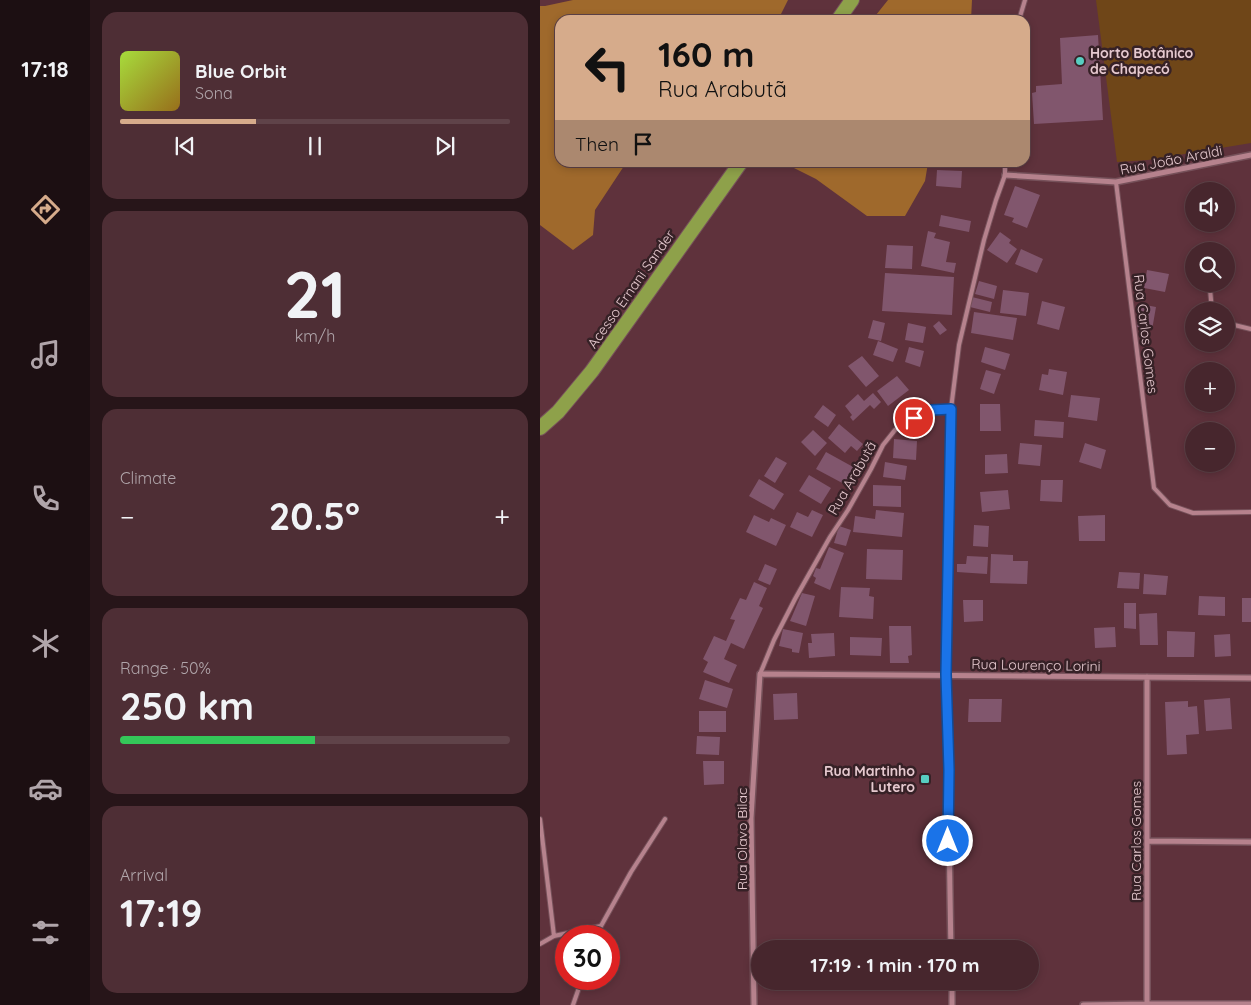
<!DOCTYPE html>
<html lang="en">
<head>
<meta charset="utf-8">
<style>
  :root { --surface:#47262d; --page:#4e2e35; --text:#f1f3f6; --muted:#b0a5aa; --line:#5f4349; --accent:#d6ab8b }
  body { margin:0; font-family:Quicksand,sans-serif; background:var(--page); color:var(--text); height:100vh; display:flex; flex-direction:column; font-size:19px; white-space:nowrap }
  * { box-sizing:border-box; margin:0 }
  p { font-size:16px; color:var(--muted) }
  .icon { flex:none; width:28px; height:28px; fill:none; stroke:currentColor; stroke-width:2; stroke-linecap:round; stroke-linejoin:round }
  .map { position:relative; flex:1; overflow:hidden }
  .side { display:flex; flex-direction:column; gap:12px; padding:12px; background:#271519; width:450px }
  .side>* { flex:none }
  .top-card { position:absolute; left:15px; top:15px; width:475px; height:152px; border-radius:15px; box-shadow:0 2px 8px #0003,0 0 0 1px var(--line); background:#d6ab8b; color:#111; overflow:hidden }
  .buttons { position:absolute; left:645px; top:182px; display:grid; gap:10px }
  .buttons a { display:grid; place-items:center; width:50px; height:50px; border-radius:50%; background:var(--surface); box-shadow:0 2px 8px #0003,0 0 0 1px var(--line); font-size:25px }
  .speed { position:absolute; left:15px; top:925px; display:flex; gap:10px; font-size:25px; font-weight:700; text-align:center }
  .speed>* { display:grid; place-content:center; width:65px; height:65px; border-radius:50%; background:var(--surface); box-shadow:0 2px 8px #0003,0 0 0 1px var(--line); line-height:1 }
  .speed .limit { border:8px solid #d22; background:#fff; color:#111 }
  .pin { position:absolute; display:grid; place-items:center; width:42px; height:42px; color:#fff; margin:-21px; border:2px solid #fff; border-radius:50%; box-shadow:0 1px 5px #0007 }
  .me { position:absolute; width:55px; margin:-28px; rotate:0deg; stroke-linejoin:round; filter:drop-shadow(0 0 4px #0008) }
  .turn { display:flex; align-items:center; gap:18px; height:105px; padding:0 20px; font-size:22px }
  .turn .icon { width:65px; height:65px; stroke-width:2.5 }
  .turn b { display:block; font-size:35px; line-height:42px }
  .then { display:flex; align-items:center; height:48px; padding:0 20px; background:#0003; gap:10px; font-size:19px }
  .big { font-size:38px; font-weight:800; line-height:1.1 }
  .side .card { flex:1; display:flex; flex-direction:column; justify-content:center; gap:8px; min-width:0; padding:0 18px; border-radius:15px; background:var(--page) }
  .side .dial { align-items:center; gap:0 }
  .dial b { font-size:65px; line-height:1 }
  .song { display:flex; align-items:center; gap:15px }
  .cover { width:60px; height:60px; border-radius:8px; background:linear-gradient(135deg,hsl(80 70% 55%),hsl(40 70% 35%)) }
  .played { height:5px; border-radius:2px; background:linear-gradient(90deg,var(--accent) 35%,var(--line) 35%) }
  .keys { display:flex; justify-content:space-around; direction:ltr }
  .heat { display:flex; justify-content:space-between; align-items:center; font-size:28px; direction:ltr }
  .charge { height:8px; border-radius:4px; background:linear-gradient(90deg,#34c759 50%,var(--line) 0) }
  .trip { position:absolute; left:211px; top:940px; width:288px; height:50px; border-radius:25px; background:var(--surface); box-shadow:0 2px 8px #0003,0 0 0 1px var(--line); font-weight:800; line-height:50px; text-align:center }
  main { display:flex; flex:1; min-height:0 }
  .tabs { display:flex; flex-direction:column; width:90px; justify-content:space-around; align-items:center; background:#1c0f12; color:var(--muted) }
  .tabs .icon { width:35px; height:35px }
  .tabs .active { color:var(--accent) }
  .tabs b { font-size:22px; color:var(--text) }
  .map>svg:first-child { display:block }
  .green { fill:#6f4618 }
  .forest { fill:#9f692c }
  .building { fill:#81566d }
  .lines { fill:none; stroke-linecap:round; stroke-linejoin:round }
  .service-casing { stroke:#76515a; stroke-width:6 }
  .minor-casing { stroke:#76515a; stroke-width:8 }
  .trunk-casing { stroke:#76515a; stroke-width:16 }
  .service { stroke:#b6828d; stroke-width:4 }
  .minor { stroke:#b6828d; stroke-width:5 }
  .trunk { stroke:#8ea14a; stroke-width:14 }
  .route-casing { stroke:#114b97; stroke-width:12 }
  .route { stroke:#1a73e8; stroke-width:9 }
  .poi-dot { fill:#57cec1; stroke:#362126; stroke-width:2 }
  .labels { text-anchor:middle; stroke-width:5; stroke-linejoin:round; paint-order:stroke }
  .poi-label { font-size:14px; font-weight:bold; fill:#e6c9cf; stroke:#362126; text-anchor:start }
  .street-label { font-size:14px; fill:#e6c9cf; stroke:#362126 }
</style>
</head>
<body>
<main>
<nav class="tabs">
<b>17:18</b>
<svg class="icon active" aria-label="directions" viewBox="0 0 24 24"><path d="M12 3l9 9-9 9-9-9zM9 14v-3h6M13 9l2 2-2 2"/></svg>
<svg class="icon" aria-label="music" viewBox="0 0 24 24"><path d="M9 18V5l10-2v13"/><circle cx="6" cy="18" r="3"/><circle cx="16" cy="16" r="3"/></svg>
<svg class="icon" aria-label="phone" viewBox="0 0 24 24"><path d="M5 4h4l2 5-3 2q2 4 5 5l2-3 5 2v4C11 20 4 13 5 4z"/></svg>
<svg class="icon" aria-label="climate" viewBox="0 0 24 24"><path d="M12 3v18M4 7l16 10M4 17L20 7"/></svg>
<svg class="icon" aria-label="car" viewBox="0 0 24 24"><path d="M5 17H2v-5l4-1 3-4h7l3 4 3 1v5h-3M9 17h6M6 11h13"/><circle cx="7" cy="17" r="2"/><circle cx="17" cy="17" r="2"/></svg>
<svg class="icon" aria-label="filters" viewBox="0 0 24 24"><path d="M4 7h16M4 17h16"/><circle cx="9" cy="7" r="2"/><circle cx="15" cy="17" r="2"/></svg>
</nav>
<section class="side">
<div class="card">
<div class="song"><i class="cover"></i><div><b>Blue Orbit</b><p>Sona</p></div></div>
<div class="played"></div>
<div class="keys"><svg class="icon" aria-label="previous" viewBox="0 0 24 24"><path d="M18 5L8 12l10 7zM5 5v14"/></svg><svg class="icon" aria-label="pause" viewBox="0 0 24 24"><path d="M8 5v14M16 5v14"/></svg><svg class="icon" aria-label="next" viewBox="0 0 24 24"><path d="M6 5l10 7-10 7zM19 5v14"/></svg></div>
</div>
<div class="card dial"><b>21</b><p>km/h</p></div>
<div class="card"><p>Climate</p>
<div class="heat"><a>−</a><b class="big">20.5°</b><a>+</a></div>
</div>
<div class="card"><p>Range · 50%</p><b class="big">250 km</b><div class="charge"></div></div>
<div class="card"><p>Arrival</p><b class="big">17:19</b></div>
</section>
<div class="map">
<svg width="711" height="1005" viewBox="0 0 711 1005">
  <rect width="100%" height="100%" fill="#5f323c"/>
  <path class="green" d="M556 0H711V143L608 160 577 162Z"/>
  <path class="forest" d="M33 0H248L238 20H20V162L86 163 55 210 53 235 33 250 0 225V6H5Z
    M348 0H432L431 20H332Z
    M247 162H388V163L385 181 365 216H327L276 179 246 164Z"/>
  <path class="building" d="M558 35 563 120 494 124 492 93 496 92V86L522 84 520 38Z
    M397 170 422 171 421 188 396 186Z
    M475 186 500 195 487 228 472 222 474 218 464 215Z
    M401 215 431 221 429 232 399 226Z
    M388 231 396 233 394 238 410 242 406 262 416 263 414 273 381 266Z
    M460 232 471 240 469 243 477 249 467 263 447 250Z
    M347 245 373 246 372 269 345 268Z
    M481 249 503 259 497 273 475 264Z
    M607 270 629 274 625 292 604 288Z
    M345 273 414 277 412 315 342 311Z
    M439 281 457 286 454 299 435 294Z
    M463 290 489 293 486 316 460 313Z
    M432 297 452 302 450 312 430 307Z
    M502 301 525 307 519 330 497 324Z
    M600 304 616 307 612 330 597 327Z
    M434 312 477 318 473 340 431 333Z
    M333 320 345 323 341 341 328 338Z
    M399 321 407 330 400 335 393 326Z
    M368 323 386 327 383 343 365 340Z
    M338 341 358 349 353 362 333 355Z
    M369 347 384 351 380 367 365 362Z
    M445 347 470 354 465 370 441 362Z
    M322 356 339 376 326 387 308 366Z
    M509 369 527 372 523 395 499 390 502 374 508 375Z
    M446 370 461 374 454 394 440 389Z
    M357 376 369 390 348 406 337 391Z
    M333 393 341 402 334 409 330 405 313 421 310 417 312 415 305 406 318 394 324 401Z
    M531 395 560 398 557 421 528 417Z
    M440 404H460L461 431H440Z
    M283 405 296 415 288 427 274 417Z
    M495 420 524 422 523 438 494 436Z
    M299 424 323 444 317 451 311 446 305 453 288 438Z
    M273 430 287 443 275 456 261 442Z
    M354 439 377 441 376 460 353 458Z
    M480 443 502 445 500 466 478 464Z
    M545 443 566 450 561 469 539 462Z
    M286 452 315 468 306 485 276 469Z
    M467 454 468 473 445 474V455Z
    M236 457 247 463 235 483 224 476Z
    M345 462 367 466 365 480 343 477Z
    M269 475 291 488 281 504 259 491Z
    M219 479 244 494 234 510 209 496Z
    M501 480H523L522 502 500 501Z
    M333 485 361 486V507L333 506Z
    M468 490 470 509 442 512 440 492Z
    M272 510 283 515 272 537 250 527 257 512 268 517Z
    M336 510 364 513 362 537 313 532 315 516 335 519Z
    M214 515 229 522 231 518 246 525 236 546 206 532Z
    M565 515V541H539L538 516Z
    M434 525 449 526 448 547 433 546Z
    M299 526 311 530 306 546 294 543Z
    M289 547 304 553 290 590 274 583 276 578 273 576 276 568 280 569Z
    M327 549 363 550 362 580 326 579Z
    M451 554 473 555V561H488L487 584 450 583Z
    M427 556 448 557 447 574 417 572V564H426Z
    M225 564 237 569 230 585 218 580Z
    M579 572 600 573 599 589 577 588Z
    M604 574 628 576 626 595 603 594Z
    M214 582 227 588 219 606 223 608 204 649 191 643 184 659 197 665 189 683 163 672 168 662 163 659 174 636 186 641 195 620 190 619 200 598 206 600Z
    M301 587 330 588 329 596 334 597 333 619 299 617Z
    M262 593 275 596 266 626 250 621Z
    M659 596 685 597V616L658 615Z
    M702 598H711V622H702Z
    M423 600H443V621L424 622Z
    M584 603H596V629L584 628Z
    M617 613 618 645H600L599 614Z
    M349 626H371L372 655 368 656 369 663H350Z
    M575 627 576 647 555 648 554 628Z
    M243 629 263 633 259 653 252 652V649L239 646Z
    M627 631 655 632 654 657H627Z
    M294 633 295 656 269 658 268 643H272L271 634Z
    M690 634 691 656 675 657 674 635Z
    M310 637 342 638 341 656 310 655Z
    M165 680 193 689 187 708 159 699Z
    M257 693 258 719 234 720 233 694Z
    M690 698 692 729 666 731 664 700Z
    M429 699H462L461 722H428Z
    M648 701V707L657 706 659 734 646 735 647 754 627 755 625 702Z
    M159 711H186V732H159Z
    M157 736 180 737 179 755 156 754Z
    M163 761H184V784L164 785Z"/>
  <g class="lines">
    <defs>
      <path id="service" d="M479 20 485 0
        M576 182 614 488 630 505 653 513 711 512
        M670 289 672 311
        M686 323 711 329
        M220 674 234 640 255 599 290 537 308 510 331 469 343 445 355 430 374 418 391 410 411 409
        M406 675 411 409 419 345 444 240 456 200 465 175V162
        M0 819 14 936
        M57 936 61 926 91 872 125 819
        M0 944 14 936 61 926
        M33 1005 42 979"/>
      <path id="minor" d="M465 175 576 182 711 155
        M406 675C409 766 409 857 411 949
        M607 677V1005
        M608 841 711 842
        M412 981V1005
        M214 1005 211 818 220 674 711 678
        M543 1005 607 1004H711"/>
      <path id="trunk" d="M298 20 312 0
        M0 428 18 412 52 371 201 162"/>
    </defs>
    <use href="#service" class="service-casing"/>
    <use href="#minor" class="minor-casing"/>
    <use href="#trunk" class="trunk-casing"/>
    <use href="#service" class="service"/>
    <use href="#minor" class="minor"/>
    <use href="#trunk" class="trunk"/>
  </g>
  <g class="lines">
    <defs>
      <path id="route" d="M374 418 391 410 411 409 406 674 409 770 408 841"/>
    </defs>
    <use href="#route" class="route-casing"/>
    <use href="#route" class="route"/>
  </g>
  <g class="poi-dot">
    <circle cx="540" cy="61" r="5"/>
    <rect x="380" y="774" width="10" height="10" rx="2.5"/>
  </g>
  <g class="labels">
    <g class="poi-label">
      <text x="550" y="58">Horto Botânico<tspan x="550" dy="16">de Chapecó</tspan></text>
      <text x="375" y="776" text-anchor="end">Rua Martinho<tspan x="375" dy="16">Lutero</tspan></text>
    </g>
    <g class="street-label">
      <text transform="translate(631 160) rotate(-11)" y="5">Rua João Araldi</text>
      <text transform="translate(91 289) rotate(-55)" y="5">Acesso Ernani Sander</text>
      <text transform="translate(606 334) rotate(83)" y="5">Rua Carlos Gomes</text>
      <text transform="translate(312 478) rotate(-60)" y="5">Rua Arabutã</text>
      <text transform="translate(496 665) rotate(1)" y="5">Rua Lourenço Lorini</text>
      <text transform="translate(202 839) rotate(-90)" y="5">Rua Olavo Bilac</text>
      <text transform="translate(596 841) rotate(-90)" y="5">Rua Carlos Gomes</text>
    </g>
  </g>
</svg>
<div class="buttons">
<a><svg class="icon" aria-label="sound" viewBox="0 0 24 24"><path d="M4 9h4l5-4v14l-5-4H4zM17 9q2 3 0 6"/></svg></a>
<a><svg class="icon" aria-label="search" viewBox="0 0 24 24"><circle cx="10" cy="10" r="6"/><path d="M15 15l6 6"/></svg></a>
<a><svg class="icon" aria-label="layers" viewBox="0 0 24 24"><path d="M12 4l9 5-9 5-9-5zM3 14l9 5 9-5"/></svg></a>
<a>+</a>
<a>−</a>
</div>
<div class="speed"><div class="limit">30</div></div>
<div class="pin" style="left:374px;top:418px;background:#d93025"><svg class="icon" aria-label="arrive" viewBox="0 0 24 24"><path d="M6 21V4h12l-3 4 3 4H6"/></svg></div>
<svg class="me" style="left:408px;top:841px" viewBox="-20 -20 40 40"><circle r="17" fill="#1a73e8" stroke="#fff" stroke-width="3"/><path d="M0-11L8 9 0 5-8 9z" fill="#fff"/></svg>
<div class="trip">17:19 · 1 min · 170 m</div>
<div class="top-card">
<div class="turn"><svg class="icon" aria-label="left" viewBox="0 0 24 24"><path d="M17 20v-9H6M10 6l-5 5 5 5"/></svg><div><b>160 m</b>Rua Arabutã</div></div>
<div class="then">Then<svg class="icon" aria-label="arrive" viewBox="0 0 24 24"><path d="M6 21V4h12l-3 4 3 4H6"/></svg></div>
</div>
</div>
</main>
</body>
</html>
